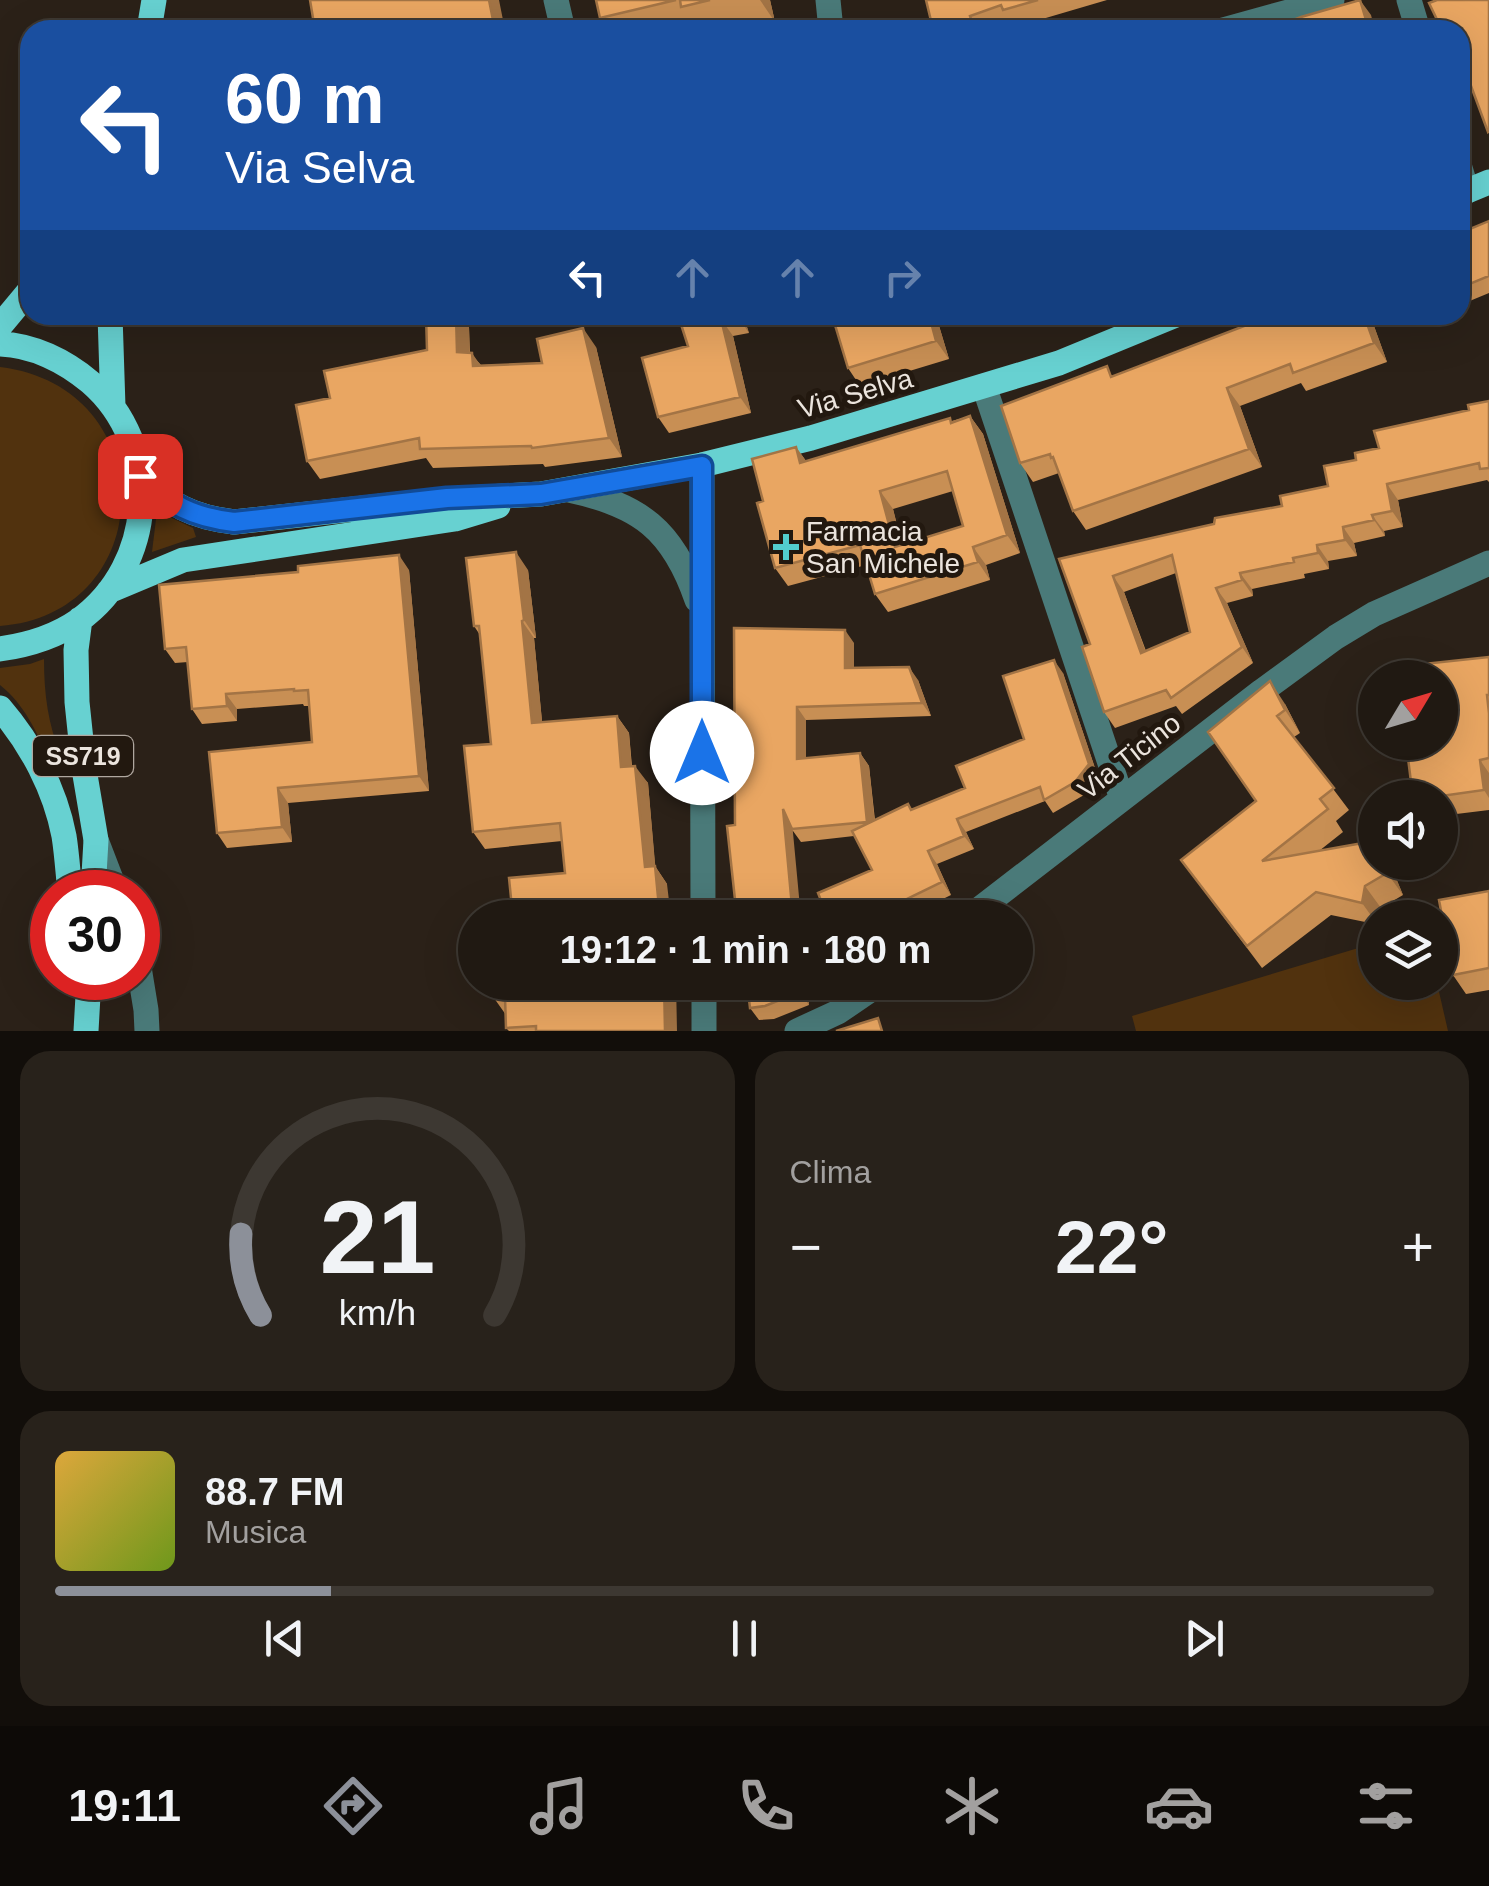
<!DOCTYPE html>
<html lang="it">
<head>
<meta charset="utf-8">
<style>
  :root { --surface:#201912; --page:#28221b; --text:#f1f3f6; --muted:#a2a09f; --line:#3d3832; --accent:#8c9099 }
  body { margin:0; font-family:Arial,sans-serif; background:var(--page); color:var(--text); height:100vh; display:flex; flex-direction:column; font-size:38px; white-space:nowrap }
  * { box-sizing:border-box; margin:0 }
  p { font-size:32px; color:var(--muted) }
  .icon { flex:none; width:55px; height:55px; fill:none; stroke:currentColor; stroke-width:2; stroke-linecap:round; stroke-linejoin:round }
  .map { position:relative; height:1031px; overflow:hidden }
  .sheet { display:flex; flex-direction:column; gap:20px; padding:20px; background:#120e0a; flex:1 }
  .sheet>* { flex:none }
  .top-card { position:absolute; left:20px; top:20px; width:1450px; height:305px; border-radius:30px; box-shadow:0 10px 40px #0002,0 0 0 2px var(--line); background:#1a4fa0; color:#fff; overflow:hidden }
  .needle { width:65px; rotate:52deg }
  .buttons { position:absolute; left:1358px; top:660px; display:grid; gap:20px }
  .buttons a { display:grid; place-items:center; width:100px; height:100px; border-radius:50%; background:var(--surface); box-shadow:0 10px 40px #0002,0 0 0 2px var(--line); font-size:50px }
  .speed { position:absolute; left:30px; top:870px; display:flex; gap:20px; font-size:50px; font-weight:700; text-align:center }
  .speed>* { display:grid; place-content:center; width:130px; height:130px; border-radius:50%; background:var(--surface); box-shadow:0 10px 40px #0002,0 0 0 2px var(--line); line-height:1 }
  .speed .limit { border:15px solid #d22; background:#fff; color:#111 }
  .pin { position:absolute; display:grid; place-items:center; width:85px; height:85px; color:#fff; margin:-42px; border-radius:20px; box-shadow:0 5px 15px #0006 }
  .me { position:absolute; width:110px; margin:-55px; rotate:0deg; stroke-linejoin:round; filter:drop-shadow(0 0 8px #0008) }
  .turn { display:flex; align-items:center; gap:35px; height:210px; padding:0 40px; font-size:45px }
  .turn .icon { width:130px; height:130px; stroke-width:2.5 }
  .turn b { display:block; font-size:70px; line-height:85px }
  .lanes { display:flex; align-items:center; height:95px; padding:0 40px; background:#0003; justify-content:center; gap:50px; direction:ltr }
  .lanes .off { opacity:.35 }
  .big { font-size:75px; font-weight:800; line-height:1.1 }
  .sheet .tile { flex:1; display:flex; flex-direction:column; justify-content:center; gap:15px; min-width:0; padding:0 35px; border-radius:30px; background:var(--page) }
  .sheet .dial { align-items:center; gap:0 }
  .dial svg { height:260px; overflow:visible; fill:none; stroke:var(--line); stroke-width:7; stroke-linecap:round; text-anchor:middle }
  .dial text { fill:var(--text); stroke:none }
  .song { display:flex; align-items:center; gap:30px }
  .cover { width:120px; height:120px; border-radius:15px; background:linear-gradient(135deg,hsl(40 70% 55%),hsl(80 70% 35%)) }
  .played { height:10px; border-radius:5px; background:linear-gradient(90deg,var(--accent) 20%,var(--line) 20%) }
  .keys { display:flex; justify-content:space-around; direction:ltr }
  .heat { display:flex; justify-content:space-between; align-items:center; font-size:55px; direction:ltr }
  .sheet .tiles { flex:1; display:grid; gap:20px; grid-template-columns:1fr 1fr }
  .tile:last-child { grid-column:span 2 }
  .trip { position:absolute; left:458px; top:900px; width:575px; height:100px; border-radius:50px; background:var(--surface); box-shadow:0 10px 40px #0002,0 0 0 2px var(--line); font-weight:800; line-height:100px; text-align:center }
  .menu { display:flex; height:160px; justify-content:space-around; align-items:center; background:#0d0a07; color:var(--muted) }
  .menu .icon { width:70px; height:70px }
  .menu .selected { color:var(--accent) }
  .menu b { font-size:45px; color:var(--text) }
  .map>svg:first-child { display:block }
  .green { fill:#51320e }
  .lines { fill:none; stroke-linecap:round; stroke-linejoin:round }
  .minor { stroke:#4a7a79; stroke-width:25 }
  .major { stroke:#67d1d1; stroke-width:25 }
  .wall { fill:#c88f54; fill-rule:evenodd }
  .shaded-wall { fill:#a37445 }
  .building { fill:#e9a662; stroke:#a37445; stroke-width:2.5; fill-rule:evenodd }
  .route-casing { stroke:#114b97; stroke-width:25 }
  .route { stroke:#1a73e8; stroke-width:18 }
  .poi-dot { fill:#52cdcd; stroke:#22180f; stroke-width:4 }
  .labels { text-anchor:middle; stroke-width:10; stroke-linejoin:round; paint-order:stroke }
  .shield { fill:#22180f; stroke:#afa79f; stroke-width:2.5 }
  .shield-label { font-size:25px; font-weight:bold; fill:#ebe4dd }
  .street-label { font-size:28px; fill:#ebe4dd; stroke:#22180f }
  .poi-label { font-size:28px; fill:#ebe4dd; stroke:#22180f; text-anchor:start }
</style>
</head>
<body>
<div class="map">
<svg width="1489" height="1031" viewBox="0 0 1489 1031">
  <rect width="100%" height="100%" fill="#2b2118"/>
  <path class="green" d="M0 367C164 387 160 614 0 626Z
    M157 511 193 528 196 537 152 552Z
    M44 659C44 694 48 724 61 756L49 760C37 732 24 704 0 685V668L30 664Z
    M1375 943V982L1437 983 1448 1031H1136L1132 1016Z"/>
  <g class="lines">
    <path class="minor" d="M556 0 563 30
      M828 0 831 30
      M1409 0 1418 30
      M1223 30 1332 0
      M1460 168 1467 191
      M984 386 1122 799
      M702 465 703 918
      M569 490C640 505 673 530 697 600
      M96 840 116 892
      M968 918 1262 691 1336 637 1374 614 1489 563
      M138 961 146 1010 147 1031
      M704 982V1031
      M797 1031 838 1012 882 982"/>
    <path class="major" d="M149 30 154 0
      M1460 194 1489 182
      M110 315 113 407
      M0 326 30 290
      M0 344C33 345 65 361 90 382 163 445 157 565 78 621 55 637 28 645 0 649
      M141 476C170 505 192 517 234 522L447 499 541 494 702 465 811 438 1059 363 1176 315
      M109 591 183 560 455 519 498 506
      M80 619 76 650 77 702 84 769 96 840 93 892
      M0 708C31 744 55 789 64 836 67 855 68 874 70 892
      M86 1031 89 978"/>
  </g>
  <path class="wall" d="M596 0H770L775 22 740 30H609L600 18Z
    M926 0H1107L1015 27 1012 22 990 30H934Z
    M1489 221V293L1460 305V233Z
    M224 315H302L231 325Z
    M426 315H521L469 327 470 353 481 365 542 363 596 347 622 457 545 467 543 464 433 468 426 458 320 479 307 461 330 398 427 350Z
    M678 315H743L749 333 733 336 751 413 669 433 658 417 688 346Z
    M832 315H953L937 319 949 359 860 386 848 368Z
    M1085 315H1102L1089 321Z
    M1273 315H1370L1387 362 1306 391 1301 383 1240 406 1262 467 1086 530 1073 511 1059 473 1033 482 1020 463 1114 376Z
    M1489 401V482L1487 480 1398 500 1403 527 1384 531 1385 536 1354 543 1357 556 1328 561 1329 569 1304 574 1305 578 1252 589 1253 596 1227 603 1253 663 1182 714 1176 706 1115 728 1104 712 1090 644 1059 559 1214 524 1282 506 1328 486 1356 460ZM1176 573 1190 632 1146 651 1124 592Z
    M970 416 983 434 1020 553 986 565 990 580 888 612 875 594 866 565 788 586 775 568 763 501 796 447 806 461ZM953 491 963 526 902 545 893 509Z
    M409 570 429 791 288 803 292 842 227 848 217 833 312 742 309 706H304L303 704 237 709V721L202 724 192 709 188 662 175 663 165 649Z
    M528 570 536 638H534L542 722 617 716 629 733 632 766 648 783 655 866 667 884 565 873 562 841 485 849 473 832 491 744 480 635 474 626Z
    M734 628 854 643V668L918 680 931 716 806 720V758L860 753 869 766 875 820 908 804 913 810 965 788 1024 739 1063 673 1098 777 1084 795 1053 813 1045 801 966 832 974 849 937 864 951 895 904 918H828L872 870 854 836 801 842 793 831 735 825Z
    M1489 657V810L1440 816V798H1413Z
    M1285 704 1300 733 1294 737 1349 810 1336 821 1343 832 1319 851 1389 862 1403 895 1381 908 1375 918V924L1331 915 1262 968 1181 860 1256 801 1208 732Z
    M1489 891V990L1466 994 1453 975Z
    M492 982 677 1031H509L506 1028V1015L494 998Z
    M747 982H807L809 1005 774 1019 759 1020 750 1008Z"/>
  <path class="shaded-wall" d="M489 0H499L505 30H495Z
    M760 0H770L775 22Z
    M1360 0 1371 15 1375 30H1369Z
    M456 315H460L469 327 470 371 457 352Z
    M737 315H743L749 333Z
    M929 315H934L937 319 949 359 936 341Z
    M1364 315H1370L1387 362 1374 343Z
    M721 319 733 336 751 413 740 397Z
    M583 328 596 347 622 457 609 438Z
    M472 353 485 372 473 366Z
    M1227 388 1240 406 1262 467 1249 449Z
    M970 416 983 434 1020 553 1007 535Z
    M796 447 809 465 800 463Z
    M1387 484 1398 500 1403 527 1392 511Z
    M880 491 893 509 907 565 895 547Z
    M1372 515 1384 531 1385 536 1374 520Z
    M1343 527 1354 543 1357 556 1345 540Z
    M1317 545 1328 561 1329 569 1318 553Z
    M973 547 986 565 990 580 978 562Z
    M516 552 528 570 536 638 524 620Z
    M399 555 409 570 429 791 419 776Z
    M1240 573 1252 589 1253 596 1242 580Z
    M1113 576 1124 592 1152 669 1141 653Z
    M1216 588 1227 603 1253 663 1242 647Z
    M522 621 534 638 544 741 532 723Z
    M845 630 854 643V681L845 668Z
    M1054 660 1063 673 1098 777 1084 795 1075 782Z
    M909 667 918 680 931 716 922 703Z
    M1270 681 1285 704 1300 733 1285 710Z
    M226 694 237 709V721L227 706Z
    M797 707 806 720V772L797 759Z
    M617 716 629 733 633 784 621 767Z
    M860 753 869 766 876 834 867 822Z
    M1480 760 1489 773V798L1484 790Z
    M635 766 648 783 657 885 645 867Z
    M278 788 288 803 292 842 282 827Z
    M783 809 792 822 801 918H793Z
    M957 819 966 832 974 849 964 836Z
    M928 851 937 864 951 895 942 882Z
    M1383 862 1390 863 1403 895 1387 873Z
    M655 866 667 884 671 918H660Z
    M1365 886 1381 908 1379 918H1375V921L1362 903Z
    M664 982H676L677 1031H665Z
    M799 982H807L809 1005 800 992Z"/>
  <path class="building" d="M310 0H489L495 30H315Z
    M596 0H676L600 18Z
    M680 0H710L681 7Z
    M926 0H1038L1003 10 1001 5 970 16 971 19 933 29Z
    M1360 0 1369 30H1268L1301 17Z
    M1437 0H1489V131L1488 132 1471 86 1468 88 1460 70V30H1442L1429 3Z
    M1489 221V276L1460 288V233Z
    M426 315H456L457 352 472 353 473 366 542 363 537 339 583 328 609 438 532 448 531 446 420 449 419 438 307 461 296 405 330 398 324 371 427 350Z
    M678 315H737L738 316 721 319 740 397 658 417 642 358 688 346Z
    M832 315H929L936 341 848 368Z
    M1273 315H1364L1374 343 1293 373 1290 364 1227 388 1249 449 1073 511 1053 457 1051 458 1050 454 1020 463 1001 406 1107 366 1111 377Z
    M1489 401V468L1480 469 1479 463 1387 484 1392 511 1372 515 1374 520 1343 527 1345 540 1317 545 1318 553 1293 558 1294 562 1240 573 1242 580 1216 588 1242 647 1171 698 1166 690 1104 712 1082 647 1090 644 1059 559 1214 524 1215 518 1282 506 1280 496 1328 486 1324 466 1356 460 1355 453 1379 448 1374 431 1469 410 1468 405ZM1172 555 1190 632 1141 653 1113 576Z
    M970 416 1007 535 973 547 978 562 875 594 860 545 775 568 757 503 763 501 752 459 796 447 800 463 950 418 951 423ZM947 471 963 526 895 547 880 491Z
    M516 552 524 620 522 621 532 723 617 716 621 767 635 766 645 867 655 866 660 918H513L509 878 565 873 560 823 473 832 464 746 491 744 479 626H474L466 558Z
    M399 555 419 776 278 788 282 827 217 833 209 752 312 742 308 690 294 691V689L226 694 227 706 192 709 186 647 165 649 159 585 298 572V566Z
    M734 628 845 630V668L909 667 922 703 797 707V759L860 753 867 822 792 829 783 809 793 918H737L727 826 735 825Z
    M1489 657V695H1487L1489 713V758L1480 760 1484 790 1427 798H1413L1406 742H1440V678H1397L1395 667Z
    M1054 660 1089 764 1075 782 1044 800 1040 787 957 819 964 836 928 851 942 882 882 911 885 918H828L818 893 872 870 852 831 908 804 911 810 965 788 956 766 1024 739 1003 676Z
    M1270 681 1285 710 1277 716 1334 788 1320 799 1328 809 1262 861 1374 841 1375 862H1383L1387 873 1365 886 1362 903 1316 892 1247 946 1181 860 1256 801 1208 732Z
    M1489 891V968L1453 975 1439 900Z
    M492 982H664L665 1031H536V1026L506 1028 505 997 494 998Z
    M747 982H799L800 992 765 1006 750 1008Z
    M878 1018 882 1031H836Z"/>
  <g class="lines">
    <defs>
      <path id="route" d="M140 476C170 505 192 517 234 522L447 498 541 494 702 466V753"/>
    </defs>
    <use href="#route" class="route-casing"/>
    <use href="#route" class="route"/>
  </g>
  <path class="poi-dot" d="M781 532h10v10h10v10h-10v10h-10v-10h-10v-10h10z"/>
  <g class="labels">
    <rect class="shield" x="33" y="736" width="100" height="40" rx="8"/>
    <g class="shield-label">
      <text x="83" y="765">SS719</text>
    </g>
    <g class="street-label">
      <text transform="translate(855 393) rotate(-16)" y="10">Via Selva</text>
      <text transform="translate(1129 756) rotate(-38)" y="10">Via Ticino</text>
    </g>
    <g class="poi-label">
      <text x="806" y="541">Farmacia<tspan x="806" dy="32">San Michele</tspan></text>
    </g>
  </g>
</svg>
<div class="buttons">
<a><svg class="needle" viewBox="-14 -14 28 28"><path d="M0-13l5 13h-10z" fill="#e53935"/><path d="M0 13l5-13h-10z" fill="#a2a09f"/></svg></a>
<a><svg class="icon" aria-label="sound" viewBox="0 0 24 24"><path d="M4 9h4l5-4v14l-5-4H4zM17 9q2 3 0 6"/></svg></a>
<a><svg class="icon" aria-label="layers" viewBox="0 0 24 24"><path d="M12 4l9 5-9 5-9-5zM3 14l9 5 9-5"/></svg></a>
</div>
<div class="speed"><div class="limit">30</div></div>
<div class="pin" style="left:140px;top:476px;background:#d93025"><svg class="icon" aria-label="arrive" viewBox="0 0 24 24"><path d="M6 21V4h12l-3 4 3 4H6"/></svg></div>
<svg class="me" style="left:702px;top:753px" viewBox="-20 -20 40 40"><circle r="19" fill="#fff"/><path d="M0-13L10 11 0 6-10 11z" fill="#1a73e8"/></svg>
<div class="trip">19:12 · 1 min · 180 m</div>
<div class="top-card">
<div class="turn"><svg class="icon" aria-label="left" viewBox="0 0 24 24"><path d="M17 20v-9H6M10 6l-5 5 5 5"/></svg><div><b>60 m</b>Via Selva</div></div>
<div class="lanes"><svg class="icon" aria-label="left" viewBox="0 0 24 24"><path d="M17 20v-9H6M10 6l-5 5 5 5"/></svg><svg class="icon off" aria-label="ahead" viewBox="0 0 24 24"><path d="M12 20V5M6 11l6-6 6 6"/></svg><svg class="icon off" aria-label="ahead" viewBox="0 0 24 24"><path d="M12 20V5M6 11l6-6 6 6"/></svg><svg class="icon off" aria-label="right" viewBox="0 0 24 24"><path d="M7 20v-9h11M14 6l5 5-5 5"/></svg></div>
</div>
</div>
<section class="sheet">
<div class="tiles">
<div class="tile dial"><svg viewBox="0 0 100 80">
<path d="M14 69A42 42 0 1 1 86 69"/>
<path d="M14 69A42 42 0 0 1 8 44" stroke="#8c9099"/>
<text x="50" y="56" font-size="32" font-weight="700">21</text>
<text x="50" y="72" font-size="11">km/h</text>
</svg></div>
<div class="tile"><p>Clima</p>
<div class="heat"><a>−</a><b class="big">22°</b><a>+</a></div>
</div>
<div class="tile">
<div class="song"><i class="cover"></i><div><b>88.7 FM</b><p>Musica</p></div></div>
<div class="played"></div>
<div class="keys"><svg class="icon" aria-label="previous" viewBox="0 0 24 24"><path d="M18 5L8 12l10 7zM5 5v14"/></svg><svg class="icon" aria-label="pause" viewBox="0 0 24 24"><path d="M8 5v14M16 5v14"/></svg><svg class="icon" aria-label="next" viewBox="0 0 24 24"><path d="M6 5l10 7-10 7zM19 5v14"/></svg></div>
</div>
</div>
</section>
<nav class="menu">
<b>19:11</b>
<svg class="icon selected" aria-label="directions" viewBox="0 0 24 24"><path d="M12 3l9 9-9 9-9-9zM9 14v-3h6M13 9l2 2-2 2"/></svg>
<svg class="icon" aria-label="music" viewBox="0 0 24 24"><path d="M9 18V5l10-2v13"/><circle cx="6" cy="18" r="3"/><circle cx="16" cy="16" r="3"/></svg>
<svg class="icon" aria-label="phone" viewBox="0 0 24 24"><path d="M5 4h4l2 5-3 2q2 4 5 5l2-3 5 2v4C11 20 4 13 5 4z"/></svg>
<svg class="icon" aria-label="climate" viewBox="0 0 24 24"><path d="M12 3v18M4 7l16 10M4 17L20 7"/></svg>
<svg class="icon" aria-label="car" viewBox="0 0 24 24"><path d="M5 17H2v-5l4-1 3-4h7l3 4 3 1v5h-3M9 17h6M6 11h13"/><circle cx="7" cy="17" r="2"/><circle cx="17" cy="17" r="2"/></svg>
<svg class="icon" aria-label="filters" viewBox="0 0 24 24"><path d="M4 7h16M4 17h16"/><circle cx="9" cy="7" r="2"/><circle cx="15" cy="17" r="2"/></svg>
</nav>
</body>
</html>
